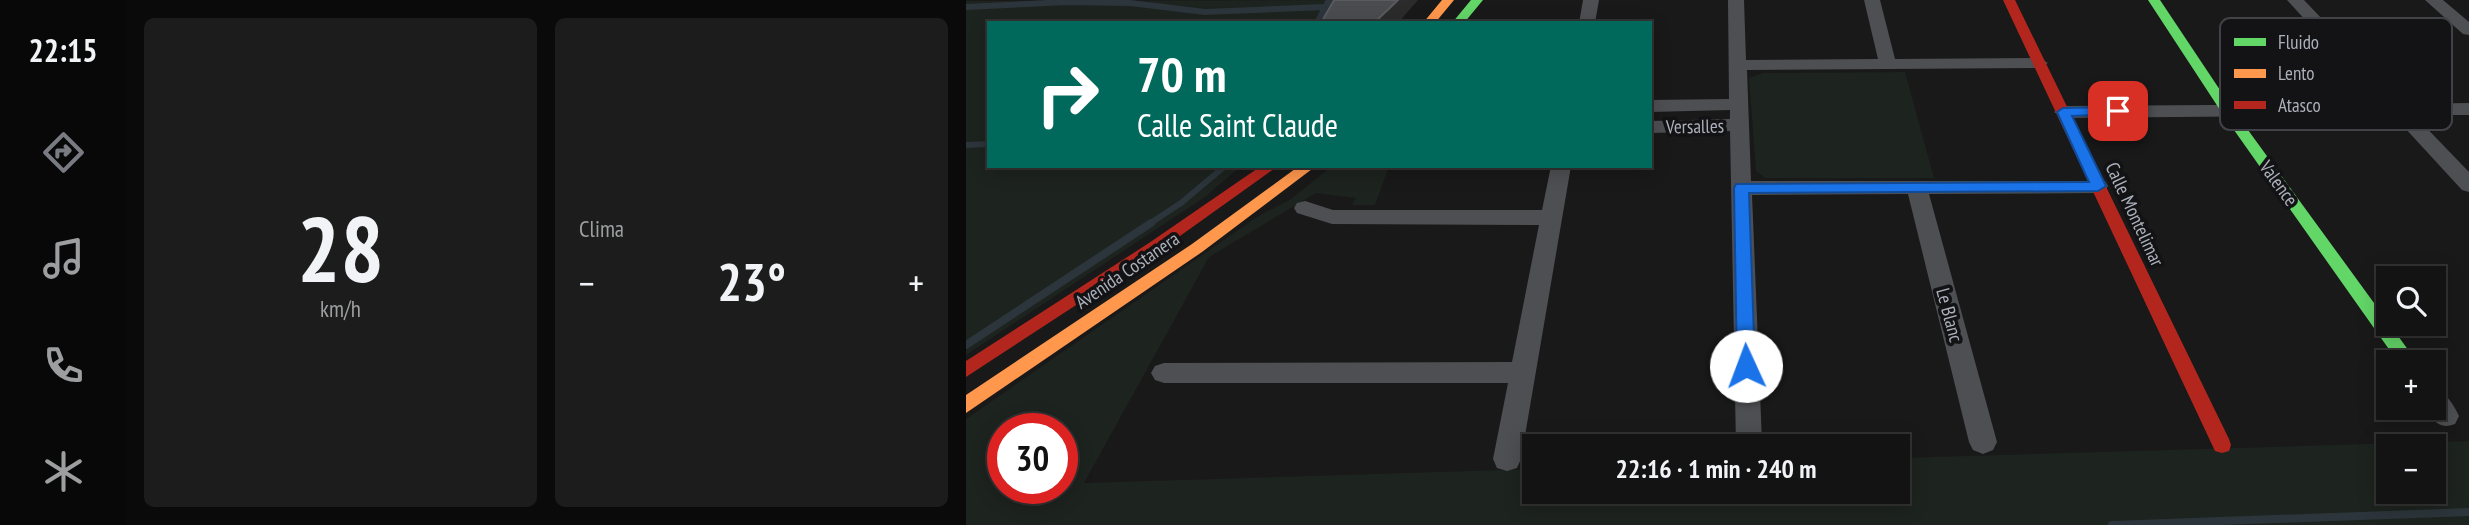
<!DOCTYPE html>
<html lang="es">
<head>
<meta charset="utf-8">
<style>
  :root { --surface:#131313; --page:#1c1c1c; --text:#f1f3f6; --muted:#9d9ea0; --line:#323233; --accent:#787b82 }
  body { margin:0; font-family:"PT Sans Narrow",sans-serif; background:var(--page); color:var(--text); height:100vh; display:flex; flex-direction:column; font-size:26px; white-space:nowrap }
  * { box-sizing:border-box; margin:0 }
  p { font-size:23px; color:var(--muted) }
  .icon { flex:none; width:38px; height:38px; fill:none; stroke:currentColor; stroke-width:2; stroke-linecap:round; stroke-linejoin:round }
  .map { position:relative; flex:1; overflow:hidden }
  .sheet { display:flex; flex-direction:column; gap:18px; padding:18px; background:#0a0a0a; width:840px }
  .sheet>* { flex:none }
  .banner { position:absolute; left:21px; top:21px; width:665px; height:147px; border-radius:0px; box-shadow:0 4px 18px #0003,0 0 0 2px var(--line); background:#00695c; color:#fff; overflow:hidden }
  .controls { position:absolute; left:1410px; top:266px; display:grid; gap:14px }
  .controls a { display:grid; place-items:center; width:70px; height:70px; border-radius:0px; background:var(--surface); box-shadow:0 4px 18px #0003,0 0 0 2px var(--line); font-size:35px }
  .speed { position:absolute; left:21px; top:413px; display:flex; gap:14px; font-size:35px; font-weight:700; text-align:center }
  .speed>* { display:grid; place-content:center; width:91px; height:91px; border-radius:50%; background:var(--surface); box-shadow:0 4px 18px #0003,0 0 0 2px var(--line); line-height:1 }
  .speed .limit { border:10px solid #d22; background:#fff; color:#111 }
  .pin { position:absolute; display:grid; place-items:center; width:60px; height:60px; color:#fff; margin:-30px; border-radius:14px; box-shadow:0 4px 10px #0006 }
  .me { position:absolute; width:77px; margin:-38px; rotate:358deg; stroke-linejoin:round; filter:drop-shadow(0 0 5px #0008) }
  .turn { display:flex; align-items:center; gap:24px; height:147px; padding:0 35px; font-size:32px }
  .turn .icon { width:91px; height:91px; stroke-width:2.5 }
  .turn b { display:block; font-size:49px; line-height:60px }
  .big { font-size:52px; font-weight:800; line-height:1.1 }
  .sheet .widget { flex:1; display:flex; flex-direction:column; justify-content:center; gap:10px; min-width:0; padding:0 24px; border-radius:10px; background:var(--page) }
  .sheet .dial { align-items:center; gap:0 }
  .dial b { font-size:91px; line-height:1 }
  .heat { display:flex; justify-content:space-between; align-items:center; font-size:38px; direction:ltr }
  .sheet .tiles { flex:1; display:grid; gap:18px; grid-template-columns:repeat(2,1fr) }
  .trip { position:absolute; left:556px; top:434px; width:388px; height:70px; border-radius:0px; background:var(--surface); box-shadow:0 4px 18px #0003,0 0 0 2px var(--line); font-weight:800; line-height:70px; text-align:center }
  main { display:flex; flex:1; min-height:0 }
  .tab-bar { display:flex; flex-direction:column; width:126px; justify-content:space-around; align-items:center; background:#080808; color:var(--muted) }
  .tab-bar .icon { width:49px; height:49px }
  .tab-bar .current { color:var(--accent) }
  .tab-bar b { font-size:32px; color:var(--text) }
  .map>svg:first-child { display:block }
  .green { fill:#1d231e; fill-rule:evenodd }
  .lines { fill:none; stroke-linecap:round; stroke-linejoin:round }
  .stream-far1 { stroke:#2c353b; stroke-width:6 }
  .stream { stroke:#2c353b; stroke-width:8 }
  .street { fill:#4d4f52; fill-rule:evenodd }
  .fast { fill:#63d668; fill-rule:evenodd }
  .slow { fill:#ff974d; fill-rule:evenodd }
  .jam { fill:#b3261e; fill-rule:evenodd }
  .shaded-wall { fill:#2b2b2c }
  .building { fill:#4b4c4f; stroke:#5a5b60; stroke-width:2 }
  .route { fill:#1a73e8; stroke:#114b97; stroke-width:2 }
  .labels { text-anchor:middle; stroke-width:7; stroke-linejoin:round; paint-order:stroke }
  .street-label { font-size:19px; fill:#abb0ba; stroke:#131315 }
  .key { fill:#131315; stroke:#414247; stroke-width:2 }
  .key-label { font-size:19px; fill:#abb0ba }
</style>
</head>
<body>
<main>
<nav class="tab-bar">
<b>22:15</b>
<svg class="icon current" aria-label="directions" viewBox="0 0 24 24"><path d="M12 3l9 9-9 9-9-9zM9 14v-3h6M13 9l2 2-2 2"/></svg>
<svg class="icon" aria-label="music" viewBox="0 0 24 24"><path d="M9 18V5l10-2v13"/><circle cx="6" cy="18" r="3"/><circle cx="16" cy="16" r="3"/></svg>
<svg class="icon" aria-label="phone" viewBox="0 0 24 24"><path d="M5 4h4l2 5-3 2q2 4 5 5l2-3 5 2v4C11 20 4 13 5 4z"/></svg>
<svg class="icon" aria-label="climate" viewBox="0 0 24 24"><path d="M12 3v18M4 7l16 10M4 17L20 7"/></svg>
</nav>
<section class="sheet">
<div class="tiles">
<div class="widget dial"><b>28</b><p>km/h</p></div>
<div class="widget"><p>Clima</p>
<div class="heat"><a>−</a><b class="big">23°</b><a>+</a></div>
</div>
</div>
</section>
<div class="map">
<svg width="1503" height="525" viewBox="0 0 1503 525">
  <rect width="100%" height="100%" fill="#191919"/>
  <path class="green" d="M375 0 362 23H23V166H275L239 197 0 355V1Z
    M939 72 968 178H799L790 171 783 78 797 73Z
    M366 166H423L409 205H386L390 198 350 193 243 257 118 483 569 469V492H933V458L1503 441V525H0V419L291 217 325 199ZM37 429H96V488H37ZM1423 446H1468V492H1423Z"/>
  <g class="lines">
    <path class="stream-far1" d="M0 7 101 2 164 3 239 12 359 7
      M351 23 363 0
      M0 145 23 144
      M183 224 215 203 259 166"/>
    <path class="stream" d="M0 345 185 223
      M1146 525 1503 512"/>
    <path class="street" d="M617 0H633L629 23H613Z
      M762 0H778L780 60 912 59 898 0H914L929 59 1073 58 1082 63 1073 68 781 70 785 181H1139L1142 186 1139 191 1132 193 963 194 1031 442 1027 450 1017 454 1007 450 1003 442 942 194 786 195 796 442 794 446H770L764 131 684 133V121L764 119V110L684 112V100L763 99Z
      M1321 0H1338L1437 104 1503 103V115H1448L1503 172V192L1496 190 1427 115 1097 118 1088 112 1097 106 1416 104Z
      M1459 0H1477L1503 22V35L1497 34Z
      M585 166H605L555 459 551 468 541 471 531 468 527 459 542 383H198L189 380 185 373 189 366 198 363 546 362 573 225 366 224 331 213 328 208 331 203 339 201 367 210H576Z
      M1468 388C1481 393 1487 404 1493 416L1489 424C1473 430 1468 421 1459 408H1468Z"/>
    <path class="fast" d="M505 0H517L498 23H486Z
      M1182 0H1194L1266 108 1451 362H1432L1256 113Z"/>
    <path class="slow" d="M476 0H488L469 23H457Z
      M333 166H350L236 252 0 413V395L226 244Z"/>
    <path class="jam" d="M1037 0H1049L1263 439 1265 445 1263 451 1256 453 1249 451Z
      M295 166H312L193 251 0 377V361L183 243Z"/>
  </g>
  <path class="shaded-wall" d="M432 0H452L432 23H408Z"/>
  <path class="building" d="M368 0H432L408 23H355Z"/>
  <path class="route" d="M1152 107 1158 111 1156 114 1106 116 1140 186 1132 191 783 193 789 366 786 371 780 373 774 371 771 366 768 188 770 184 1123 182 1091 112 1097 108Z"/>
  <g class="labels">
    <g class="street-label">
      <text transform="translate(729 126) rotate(-1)" y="7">Versalles</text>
      <text transform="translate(1313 183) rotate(54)" y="7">Valence</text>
      <text transform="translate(1169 214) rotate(65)" y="7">Calle Montelimar</text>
      <text transform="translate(161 270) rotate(-34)" y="7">Avenida Costanera</text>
      <text transform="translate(984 315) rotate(75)" y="7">Le Blanc</text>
    </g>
  </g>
  <rect x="1254" y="18" width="232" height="112" rx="10" class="key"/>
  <rect x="1268" y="38" width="32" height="8" fill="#63d668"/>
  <rect x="1268" y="69" width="32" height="9" fill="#ff974d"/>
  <rect x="1268" y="101" width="32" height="8" fill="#b3261e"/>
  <g class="key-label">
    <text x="1312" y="49">Fluido</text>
    <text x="1312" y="80">Lento</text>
    <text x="1312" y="112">Atasco</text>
  </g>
</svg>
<div class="controls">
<a><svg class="icon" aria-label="search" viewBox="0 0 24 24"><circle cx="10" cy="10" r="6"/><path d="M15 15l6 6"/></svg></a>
<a>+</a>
<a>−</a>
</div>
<div class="speed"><div class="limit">30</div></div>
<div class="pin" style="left:1152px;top:111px;background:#d93025"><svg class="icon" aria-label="arrive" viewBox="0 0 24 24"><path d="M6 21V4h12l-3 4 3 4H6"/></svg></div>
<svg class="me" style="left:780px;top:366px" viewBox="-20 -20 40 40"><circle r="19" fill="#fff"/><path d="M0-13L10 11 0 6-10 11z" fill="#1a73e8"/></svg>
<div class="trip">22:16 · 1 min · 240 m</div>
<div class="banner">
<div class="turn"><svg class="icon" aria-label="right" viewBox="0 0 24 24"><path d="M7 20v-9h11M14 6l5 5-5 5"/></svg><div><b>70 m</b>Calle Saint Claude</div></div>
</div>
</div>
</main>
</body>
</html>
